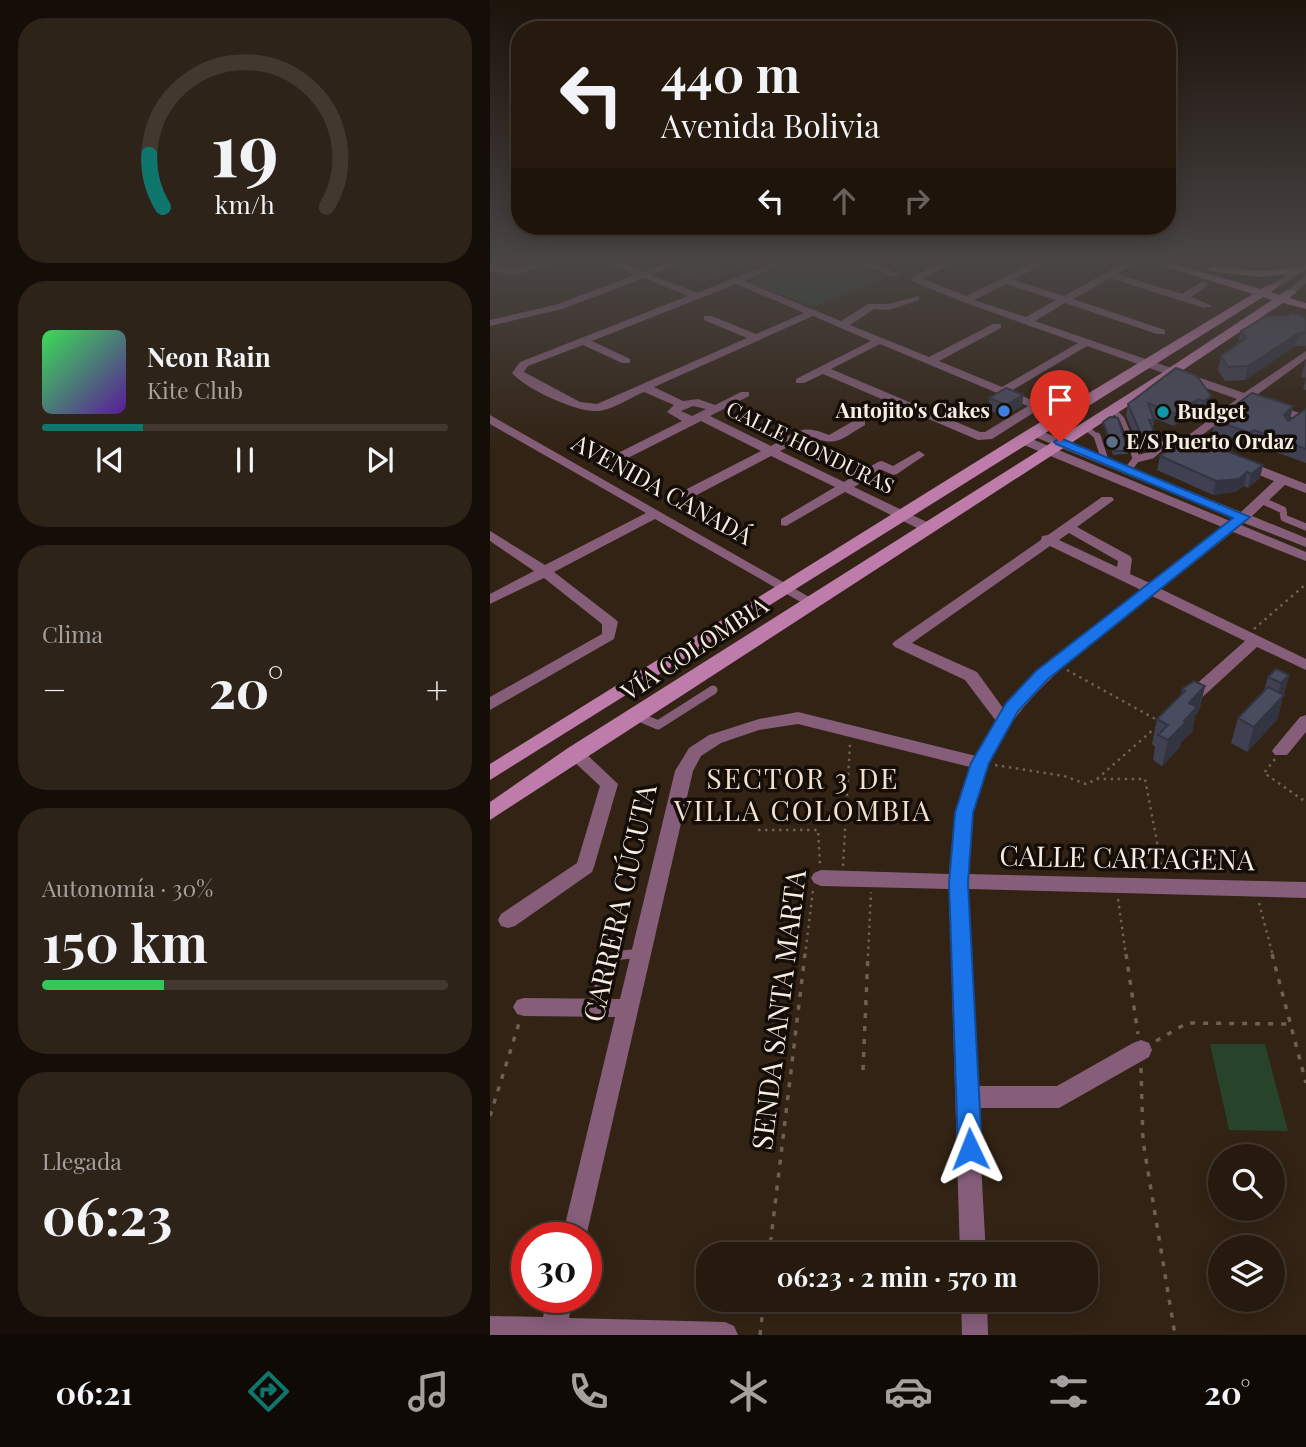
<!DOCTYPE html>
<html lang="es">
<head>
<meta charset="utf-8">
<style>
  :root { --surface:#261a0f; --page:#2e2318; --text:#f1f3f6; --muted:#a4a19e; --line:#42382f; --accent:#0f766e }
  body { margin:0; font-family:"Playfair Display",serif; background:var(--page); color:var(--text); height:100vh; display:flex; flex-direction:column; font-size:26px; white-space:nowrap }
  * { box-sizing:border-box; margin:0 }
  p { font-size:23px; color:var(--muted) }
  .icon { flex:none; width:38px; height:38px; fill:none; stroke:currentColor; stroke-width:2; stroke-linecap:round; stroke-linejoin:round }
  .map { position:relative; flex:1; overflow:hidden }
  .panel { display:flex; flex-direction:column; gap:18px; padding:18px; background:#150e08; width:490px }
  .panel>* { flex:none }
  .banner { position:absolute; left:21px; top:21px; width:665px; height:214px; border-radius:28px; box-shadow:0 4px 18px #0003,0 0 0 2px var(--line); background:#261a0f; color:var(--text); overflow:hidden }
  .fabs { position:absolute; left:718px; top:1144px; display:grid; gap:14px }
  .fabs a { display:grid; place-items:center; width:77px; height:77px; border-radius:50%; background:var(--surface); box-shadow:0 4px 18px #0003,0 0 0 2px var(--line); font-size:35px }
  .speed { position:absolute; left:21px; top:1222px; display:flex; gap:14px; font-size:35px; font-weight:700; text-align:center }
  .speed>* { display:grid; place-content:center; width:91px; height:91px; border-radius:50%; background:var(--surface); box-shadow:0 4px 18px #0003,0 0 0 2px var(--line); line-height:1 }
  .speed .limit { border:10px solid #d22; background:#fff; color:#111 }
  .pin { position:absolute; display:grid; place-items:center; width:60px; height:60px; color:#fff; margin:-72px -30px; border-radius:50% 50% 50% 0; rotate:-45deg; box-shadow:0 0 7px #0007 }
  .pin .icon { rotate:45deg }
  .me { position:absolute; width:77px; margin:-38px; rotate:358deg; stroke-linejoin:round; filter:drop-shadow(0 0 5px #0008) }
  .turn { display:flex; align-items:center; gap:24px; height:147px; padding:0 35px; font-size:32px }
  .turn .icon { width:91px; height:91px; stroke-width:2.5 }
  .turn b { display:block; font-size:49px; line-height:60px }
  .lanes { display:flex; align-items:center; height:66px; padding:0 35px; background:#0003; justify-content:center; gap:35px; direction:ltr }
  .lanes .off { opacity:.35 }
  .big { font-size:52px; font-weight:700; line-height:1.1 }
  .panel .widget { flex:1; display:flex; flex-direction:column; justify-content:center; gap:10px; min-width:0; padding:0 24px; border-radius:28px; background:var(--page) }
  .panel .dial { align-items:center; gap:0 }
  .dial svg { height:182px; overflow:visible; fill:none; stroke:var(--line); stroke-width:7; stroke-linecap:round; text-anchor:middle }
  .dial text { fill:var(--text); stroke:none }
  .song { display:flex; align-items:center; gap:21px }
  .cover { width:84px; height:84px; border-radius:10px; background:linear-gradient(135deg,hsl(130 70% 55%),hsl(270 70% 35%)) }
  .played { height:7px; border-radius:4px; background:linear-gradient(90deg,var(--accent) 25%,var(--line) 25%) }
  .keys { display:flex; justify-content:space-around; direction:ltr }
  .heat { display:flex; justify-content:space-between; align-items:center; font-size:38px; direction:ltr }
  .charge { height:10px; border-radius:5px; background:linear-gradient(90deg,#34c759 30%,var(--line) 0) }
  .trip { position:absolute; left:206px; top:1242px; width:402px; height:70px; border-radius:28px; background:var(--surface); box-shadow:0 4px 18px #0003,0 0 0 2px var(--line); font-weight:700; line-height:70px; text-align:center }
  .tabs { display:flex; height:112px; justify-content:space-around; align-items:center; background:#0f0a06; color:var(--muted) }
  .tabs .icon { width:49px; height:49px }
  .tabs .selected { color:var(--accent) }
  .tabs b { font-size:32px; color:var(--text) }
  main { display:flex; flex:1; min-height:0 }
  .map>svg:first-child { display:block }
  .green { fill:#27432a }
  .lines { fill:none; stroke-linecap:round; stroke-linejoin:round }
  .path-far1 { stroke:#6e6053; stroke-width:2.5; stroke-dasharray:2.5 4.5; stroke-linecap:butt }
  .path { stroke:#6e6053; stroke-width:3.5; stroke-dasharray:5 8; stroke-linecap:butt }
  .lane-far3 { stroke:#865e7a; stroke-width:5 }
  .lane-far2 { stroke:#865e7a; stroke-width:7 }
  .lane-far1 { stroke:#865e7a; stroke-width:9 }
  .lane { stroke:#865e7a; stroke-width:11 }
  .street { fill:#865e7a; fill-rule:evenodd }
  .secondary { fill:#bd7caa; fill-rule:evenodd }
  .wall { fill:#3f4052 }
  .shaded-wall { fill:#333442 }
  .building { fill:#494b5f; stroke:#333442; stroke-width:2 }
  .route { fill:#1a73e8; stroke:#114b97; stroke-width:2 }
  .shop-dot { fill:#3f7fe0; stroke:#150e08; stroke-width:2.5 }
  .culture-dot { fill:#0f9aa8; stroke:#150e08; stroke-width:2.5 }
  .service-dot { fill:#5c6f8a; stroke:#150e08; stroke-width:2.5 }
  .labels { text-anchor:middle; stroke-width:7; stroke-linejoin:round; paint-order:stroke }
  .far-poi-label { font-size:21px; font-weight:bold; fill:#f7ede3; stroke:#150e08; text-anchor:start }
  .far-street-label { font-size:21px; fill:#f7ede3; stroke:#150e08 }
  .street-label { font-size:24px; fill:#f7ede3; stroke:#150e08 }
  .quarter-label { font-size:28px; letter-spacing:2px; fill:#f5e0cd; stroke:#150e08 }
  .near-street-label { font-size:28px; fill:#f7ede3; stroke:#150e08 }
</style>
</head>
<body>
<main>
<section class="panel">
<div class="widget dial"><svg viewBox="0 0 100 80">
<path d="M14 69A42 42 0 1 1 86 69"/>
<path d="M14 69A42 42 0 0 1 8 46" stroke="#0f766e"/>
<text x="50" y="56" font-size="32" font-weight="700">19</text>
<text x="50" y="72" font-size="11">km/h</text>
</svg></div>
<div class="widget">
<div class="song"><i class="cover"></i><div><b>Neon Rain</b><p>Kite Club</p></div></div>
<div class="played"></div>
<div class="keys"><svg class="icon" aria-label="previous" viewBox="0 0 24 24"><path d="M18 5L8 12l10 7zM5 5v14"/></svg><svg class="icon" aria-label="pause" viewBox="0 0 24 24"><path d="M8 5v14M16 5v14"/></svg><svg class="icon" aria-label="next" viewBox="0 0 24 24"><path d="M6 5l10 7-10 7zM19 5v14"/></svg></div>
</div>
<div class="widget"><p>Clima</p>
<div class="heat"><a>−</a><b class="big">20°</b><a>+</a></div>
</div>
<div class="widget"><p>Autonomía · 30%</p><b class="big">150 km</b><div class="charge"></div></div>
<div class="widget"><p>Llegada</p><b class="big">06:23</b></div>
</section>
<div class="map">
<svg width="816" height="1335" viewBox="0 0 816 1335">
  <rect width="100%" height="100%" fill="#322314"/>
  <path class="green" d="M301 263H364L400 276 323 307 257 282Z
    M720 1044H775L798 1131 739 1130Z"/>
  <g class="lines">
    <path class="path-far1" d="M764 629 816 584
      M577 670 669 721
      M785 759 774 773 816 802
      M505 765 574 776 596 784 607 779H655L673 873
      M607 779 665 728
      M268 830H328L330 864
      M353 866 360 744
      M628 899 636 956
      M769 903 783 956
      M315 956 323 890
      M378 956 381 892"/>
    <path class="path" d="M636 954 648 1034
      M782 954 816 1083
      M666 1041 697 1023 801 1024
      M651 1068 653 1141 685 1335
      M373 1070 378 954
      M0 1116 30 1020
      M279 1255 315 954
      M270 1335 274 1300"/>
    <path class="lane-far3" d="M622 409 632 419 640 438
      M595 427 609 438"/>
    <path class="lane-far2" d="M607 436 615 460
      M646 459 662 455 680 439
      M638 470 646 459 640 436
      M771 500 793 510 794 518 816 527"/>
    <path class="lane-far1" d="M145 715 168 725 223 690
      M123 956 151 953"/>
    <path class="lane" d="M105 1008 115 965 128 954"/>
    <path class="street" d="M47 263H62L25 275 0 271V265L25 269Z
      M119 263H132L154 272 177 263H191L162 275 207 293 283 263H296L254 281 351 321 378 304H398L429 296V300L399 310 384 309 360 325 439 357 503 324H511V328L449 361 512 387 588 343 473 302 422 281V277L450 263H462L433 279 476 296 543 263H555L524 280 574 296 633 263H645L627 274 692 294 711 282H717V286L701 297 723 306 714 308 620 278 583 299 675 330V334H667L575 303 545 321 754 393 816 351V359L764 397 815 415 816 418 807 419 757 402 708 438 710 442 722 450 720 453H712L700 447 696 437 747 399 597 346 521 391 551 404V408L502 439 488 440 333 374 314 383H306V379L381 341 323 316 164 387 193 401 208 399 225 405 251 392H259V396L220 416 281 446C307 432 310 423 339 435L367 419H375V425C350 439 348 448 319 436L290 451 354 482 388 462 392 461 403 466 429 451 435 455 407 474 403 475 392 470 364 487 443 525 445 528 443 531H433L355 492 296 526 291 525V519L345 487 281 456 199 499H189V493L271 451 211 421 136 459H128V453L192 421 177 412 184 405 154 392C141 397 123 410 108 411 87 413 36 389 22 373L30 362 198 296 154 278 72 309 0 326V320L65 305 145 275ZM246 284 314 313 266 334 222 316H214V320L257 338 107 404 90 402 34 372 38 366 93 345 132 363H140V359L102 341ZM516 284 566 300 536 317 484 300ZM390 344 538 406 495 432H490L341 369ZM203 406 216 409 202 416 191 411Z
      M370 263H383L411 275 403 277Z
      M816 263V270L785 289 777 287Z
      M816 275V283L804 294H798V290Z
      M0 415 328 602 321 607 316 605 165 519 64 572 125 619 128 622 124 639 0 710V697L112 634V624L54 578 0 604V594L44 571 0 541V531L55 565 156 513 0 424Z
      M544 428 751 512 784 481 749 467V461H757L816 484V493L795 485 762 516 816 538V547L754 523 751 525 816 552V561L743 532 671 589 816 659V670L767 647 706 703H694L692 699 694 695 755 641 662 596C587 656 499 711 483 815 480 834 480 854 478 874L816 882V898L478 889 487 1086H567L643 1043 651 1040 659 1043 662 1050 659 1057 569 1108H488L496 1255H470L459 889 331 886 324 883 321 878 324 873 331 870 459 874 465 813 480 767 308 724 269 730 231 743 211 756 203 771 96 1237H72L125 1017 34 1016 27 1014 23 1007 27 1000 34 998 130 999 185 771 199 748 219 735 269 719 308 712 486 756 506 721 475 680 405 647 402 644 405 641 551 540 552 536 558 535 612 497H622L624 500 587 527 640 556 642 559 640 574 660 583 732 527 529 443V437H537L740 521 743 518 540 435V429ZM579 533 628 561 627 567 569 540ZM560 546 651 590 546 671 513 708 487 672 422 643Z
      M816 715V732L797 755H785L782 751 785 747 810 717Z
      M85 747 91 749 128 784 104 867 102 872 25 926 18 928 11 926 8 920 11 914 87 863 110 786 79 757 76 753 79 749Z
      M57 1297H83L79 1318 235 1322 244 1326 248 1335H0V1316L53 1317Z
      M471 1300H497L498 1335H472Z"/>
    <path class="secondary" d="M664 263H680L771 289 778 285H786L787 287 781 292 789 295 797 290H805L806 292 800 298 816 303V309L793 303 678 380 0 820V802L78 748 670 374 782 300 773 297 0 780V764L539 429 763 294Z
      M723 266 771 271 810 267 815 270 810 273 771 277 719 271 718 269Z"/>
  </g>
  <path class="wall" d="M187 263H264L214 283 188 273Z
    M816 317V346H805L755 380 735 381 728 370 731 356 748 344 751 331Z
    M816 359V390L813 389 816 378 811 377Z
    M686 368 718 407 711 413 706 411 684 426 663 418 664 420 663 428 665 434 663 446 650 449 636 416 638 404Z
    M533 395 532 406 515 416 499 410V398Z
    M803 406 800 419 816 409V463L761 443 756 446 722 433 725 420Z
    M613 422 638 451V454L623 455 613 425Z
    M698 436 770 478 758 488 754 486 745 492 723 495 667 470 670 456Z
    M799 675 787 720 757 752 741 743 748 718 774 690 778 677Z
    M715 686 709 711 705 716 702 732 691 742 690 747 672 766 663 760 665 747 662 744 667 719 691 695 692 689Z"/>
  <path class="shaded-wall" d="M238 263H264L214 283 213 273Z
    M809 333 805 346 755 380 758 366Z
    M533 395 532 406 515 416 516 405Z
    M721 396 718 407 711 413 714 401Z
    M708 399 706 411 684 426 686 414Z
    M803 406 800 419 791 428 794 415Z
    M764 430 761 443 756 446 759 433Z
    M665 434 663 446 650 449 652 437Z
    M773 465 770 478 758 488 761 474Z
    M757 472 754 486 745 492 723 495 726 481Z
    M799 675 787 720 757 752 764 727 785 705 791 683Z
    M715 686 709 711 705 716 702 732 691 742 690 747 672 766 678 740 694 721 699 703Z"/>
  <path class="building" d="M187 263H238L213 273Z
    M801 313 816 317V333H809L758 366 738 367 731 356 756 338 751 331 777 316H797Z
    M686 368 707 376 721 396 714 401 708 399 686 414 658 403 664 420H659L665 434 652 437 638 404Z
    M516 388 533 395 516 405 499 398Z
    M762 393 803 406 794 415 798 421 816 409V449L764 430 759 433 725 420Z
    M620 417 628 418 638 451H624L613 422Z
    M698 436 773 465 761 474 757 472 749 479 726 481 670 456Z
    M786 669 799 675 791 683 778 677Z
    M704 681 715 686 699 703 707 707 694 721 696 722 678 740 668 735 678 725 667 719 695 691 692 689Z
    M778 687 794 695 764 727 748 718Z"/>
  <linearGradient id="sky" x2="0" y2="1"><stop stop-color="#1c130b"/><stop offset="0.58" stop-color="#494545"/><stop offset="1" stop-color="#494545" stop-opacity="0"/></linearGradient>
  <rect width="816" height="450" fill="url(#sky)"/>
  <path class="route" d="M570 438 760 517 558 679 528 711 499 763 483 813 478 883 492 1149 488 1158 480 1161 472 1158 468 1149 459 883 465 813 481 763 516 703 546 671 743 518 566 444 564 442Z"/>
  <circle class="shop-dot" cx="514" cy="411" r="7"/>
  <circle class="culture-dot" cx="673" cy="412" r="7"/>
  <circle class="service-dot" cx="622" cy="442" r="7"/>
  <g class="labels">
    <g class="far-poi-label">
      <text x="500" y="418" text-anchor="end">Antojito's Cakes</text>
      <text x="687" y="419">Budget</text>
      <text x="636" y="449">E/S Puerto Ordaz</text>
    </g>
    <g class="far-street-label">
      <text transform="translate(320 448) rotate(26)" y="7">CALLE HONDURAS</text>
    </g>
    <g class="street-label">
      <text transform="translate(172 490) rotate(29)" y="8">AVENIDA CANADÁ</text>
      <text transform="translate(205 649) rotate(-33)" y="8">VÍA COLOMBIA</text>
    </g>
    <g class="quarter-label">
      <text x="313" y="789">SECTOR 3 DE<tspan x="313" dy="32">VILLA COLOMBIA</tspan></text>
    </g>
    <g class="near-street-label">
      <text transform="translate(637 858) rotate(1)" y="10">CALLE CARTAGENA</text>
      <text transform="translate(130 903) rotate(-77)" y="10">CARRERA CÚCUTA</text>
      <text transform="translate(289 1010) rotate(-83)" y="10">SENDA SANTA MARTA</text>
    </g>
  </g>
</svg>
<div class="fabs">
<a><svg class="icon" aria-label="search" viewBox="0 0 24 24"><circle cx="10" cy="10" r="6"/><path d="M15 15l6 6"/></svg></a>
<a><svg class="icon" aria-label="layers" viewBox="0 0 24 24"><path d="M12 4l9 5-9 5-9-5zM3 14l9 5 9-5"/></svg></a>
</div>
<div class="speed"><div class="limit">30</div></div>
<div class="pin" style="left:570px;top:442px;background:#d93025"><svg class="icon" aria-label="arrive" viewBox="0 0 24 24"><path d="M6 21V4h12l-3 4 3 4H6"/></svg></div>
<svg class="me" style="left:480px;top:1149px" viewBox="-20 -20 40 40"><path d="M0-17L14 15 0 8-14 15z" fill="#1a73e8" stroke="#fff" stroke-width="4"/></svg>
<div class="trip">06:23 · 2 min · 570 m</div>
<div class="banner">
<div class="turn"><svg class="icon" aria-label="left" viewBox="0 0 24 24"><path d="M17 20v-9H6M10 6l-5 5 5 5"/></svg><div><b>440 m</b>Avenida Bolivia</div></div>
<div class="lanes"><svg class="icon" aria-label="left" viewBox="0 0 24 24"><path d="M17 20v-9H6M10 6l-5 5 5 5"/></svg><svg class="icon off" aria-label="ahead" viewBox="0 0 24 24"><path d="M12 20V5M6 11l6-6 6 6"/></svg><svg class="icon off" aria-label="right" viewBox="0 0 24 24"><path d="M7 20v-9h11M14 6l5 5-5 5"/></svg></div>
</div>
</div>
</main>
<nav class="tabs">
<b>06:21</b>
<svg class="icon selected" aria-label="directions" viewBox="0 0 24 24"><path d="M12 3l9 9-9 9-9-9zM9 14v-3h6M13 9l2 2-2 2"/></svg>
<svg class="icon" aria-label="music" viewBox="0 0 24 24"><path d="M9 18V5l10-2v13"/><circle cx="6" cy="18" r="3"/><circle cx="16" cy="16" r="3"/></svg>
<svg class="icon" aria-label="phone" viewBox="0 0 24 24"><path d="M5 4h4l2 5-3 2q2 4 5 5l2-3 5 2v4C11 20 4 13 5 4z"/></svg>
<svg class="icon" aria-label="climate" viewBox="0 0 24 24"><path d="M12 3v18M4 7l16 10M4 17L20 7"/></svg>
<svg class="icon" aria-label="car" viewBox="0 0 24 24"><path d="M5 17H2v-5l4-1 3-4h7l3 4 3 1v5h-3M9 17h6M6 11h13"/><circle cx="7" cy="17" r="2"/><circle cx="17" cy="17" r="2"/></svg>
<svg class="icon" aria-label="filters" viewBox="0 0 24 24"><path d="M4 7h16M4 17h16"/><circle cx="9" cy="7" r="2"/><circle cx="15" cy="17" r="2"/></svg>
<b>20°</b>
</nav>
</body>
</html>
